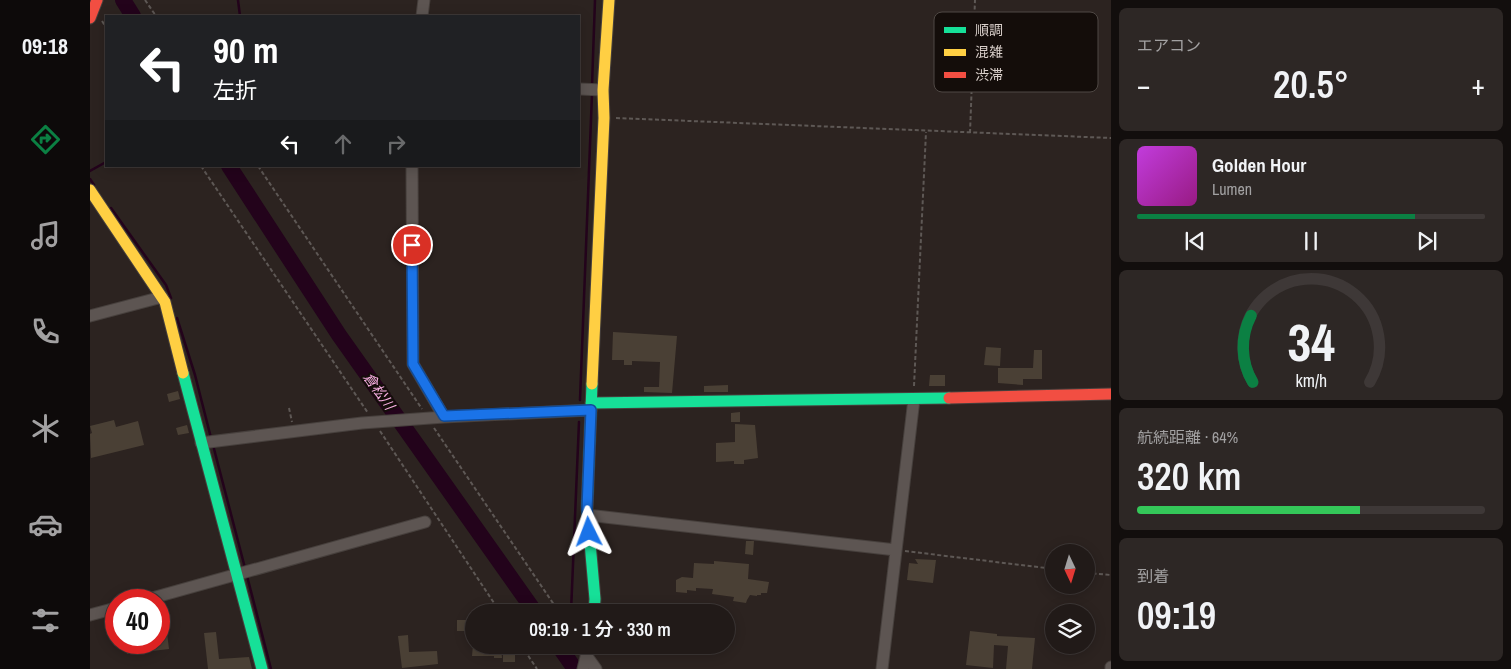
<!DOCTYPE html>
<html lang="ja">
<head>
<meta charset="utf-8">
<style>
  :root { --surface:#211a18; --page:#2d2725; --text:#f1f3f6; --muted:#a2a1a2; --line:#3e3837; --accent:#0b8043 }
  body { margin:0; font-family:"Archivo Narrow","Noto Sans JP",sans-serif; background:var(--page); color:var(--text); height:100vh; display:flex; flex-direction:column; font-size:19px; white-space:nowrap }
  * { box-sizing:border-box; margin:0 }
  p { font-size:16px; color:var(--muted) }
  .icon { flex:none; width:28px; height:28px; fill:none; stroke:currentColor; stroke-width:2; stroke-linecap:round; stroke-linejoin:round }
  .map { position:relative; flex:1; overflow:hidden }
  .panel { display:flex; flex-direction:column; gap:8px; padding:8px; background:#120e0d; width:400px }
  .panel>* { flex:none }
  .hud { position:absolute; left:15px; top:15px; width:475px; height:152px; border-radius:0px; box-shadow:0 2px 12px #0003,0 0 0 1px var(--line); background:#202124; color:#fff; overflow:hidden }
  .needle { width:32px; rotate:176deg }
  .controls { position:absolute; left:955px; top:544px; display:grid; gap:10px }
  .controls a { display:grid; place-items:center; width:50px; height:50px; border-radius:50%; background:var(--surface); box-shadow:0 2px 12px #0003,0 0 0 1px var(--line); font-size:25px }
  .speed { position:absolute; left:15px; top:589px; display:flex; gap:10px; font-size:25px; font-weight:700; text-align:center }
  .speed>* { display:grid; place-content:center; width:65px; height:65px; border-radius:50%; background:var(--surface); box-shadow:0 2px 12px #0003,0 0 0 1px var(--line); line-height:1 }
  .speed .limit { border:8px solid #d22; background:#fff; color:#111 }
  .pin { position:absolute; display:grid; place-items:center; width:42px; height:42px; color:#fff; margin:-21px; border:2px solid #fff; border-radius:50%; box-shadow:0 1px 5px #0007 }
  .me { position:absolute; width:55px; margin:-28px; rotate:357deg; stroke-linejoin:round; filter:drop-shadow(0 0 4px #0008) }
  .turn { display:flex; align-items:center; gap:18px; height:105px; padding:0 25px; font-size:22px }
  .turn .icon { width:65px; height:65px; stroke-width:2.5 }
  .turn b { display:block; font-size:35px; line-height:42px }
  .lanes { display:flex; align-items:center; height:48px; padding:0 25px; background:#0003; justify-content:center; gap:25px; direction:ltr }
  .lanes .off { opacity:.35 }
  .big { font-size:38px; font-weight:600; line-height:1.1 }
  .panel .tile { flex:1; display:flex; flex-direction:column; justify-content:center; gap:8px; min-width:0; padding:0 18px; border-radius:8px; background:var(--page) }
  .panel .dial { align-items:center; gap:0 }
  .dial svg { height:130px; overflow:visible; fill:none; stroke:var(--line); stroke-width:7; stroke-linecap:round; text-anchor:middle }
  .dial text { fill:var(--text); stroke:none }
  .song { display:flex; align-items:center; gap:15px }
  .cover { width:60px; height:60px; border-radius:8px; background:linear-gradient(135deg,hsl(290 70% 55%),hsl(310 70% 35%)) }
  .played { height:5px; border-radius:2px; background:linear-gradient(90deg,var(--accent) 80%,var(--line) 80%) }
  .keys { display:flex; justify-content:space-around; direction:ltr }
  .heat { display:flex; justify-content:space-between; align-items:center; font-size:28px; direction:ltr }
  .charge { height:8px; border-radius:4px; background:linear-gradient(90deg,#34c759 64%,var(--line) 0) }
  .trip { position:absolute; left:375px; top:604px; width:270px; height:50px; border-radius:25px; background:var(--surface); box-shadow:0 2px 12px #0003,0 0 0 1px var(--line); font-weight:600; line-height:50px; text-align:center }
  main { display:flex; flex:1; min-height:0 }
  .tab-bar { display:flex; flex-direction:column; width:90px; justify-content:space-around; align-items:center; background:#0d0a0a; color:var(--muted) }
  .tab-bar .icon { width:35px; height:35px }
  .tab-bar .selected { color:var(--accent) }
  .tab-bar b { font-size:22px; color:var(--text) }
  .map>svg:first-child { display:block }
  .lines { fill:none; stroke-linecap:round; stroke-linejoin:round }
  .stream { stroke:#23031b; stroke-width:2.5 }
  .river { stroke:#23031b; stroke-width:16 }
  .building { fill:#4a4035 }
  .street-casing { stroke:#47403d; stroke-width:13 }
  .fast-casing { stroke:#47403d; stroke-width:13 }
  .slow-casing { stroke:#47403d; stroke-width:13 }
  .jam-casing { stroke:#47403d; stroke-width:13 }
  .path { stroke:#5e5855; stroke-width:2; stroke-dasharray:4 2.5; stroke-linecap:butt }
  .street { stroke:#5d5552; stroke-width:11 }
  .fast { stroke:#16e098; stroke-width:11 }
  .slow { stroke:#ffcf43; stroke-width:11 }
  .jam { stroke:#f24e42; stroke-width:11 }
  .route-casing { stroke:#114b97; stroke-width:12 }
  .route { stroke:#1a73e8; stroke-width:9 }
  .labels { text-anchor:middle; stroke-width:4; stroke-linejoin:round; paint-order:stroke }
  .water-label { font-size:14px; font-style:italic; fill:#f9b0e4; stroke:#140d0a }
  .key { fill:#140d0a; stroke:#4f4844; stroke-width:1 }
  .key-label { font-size:14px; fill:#dad0cb }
</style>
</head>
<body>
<main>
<nav class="tab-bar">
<b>09:18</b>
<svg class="icon selected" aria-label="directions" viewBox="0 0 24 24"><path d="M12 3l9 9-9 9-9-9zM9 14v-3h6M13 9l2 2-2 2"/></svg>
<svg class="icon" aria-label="music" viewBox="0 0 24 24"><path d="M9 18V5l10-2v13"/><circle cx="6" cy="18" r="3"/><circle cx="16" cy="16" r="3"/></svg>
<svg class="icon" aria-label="phone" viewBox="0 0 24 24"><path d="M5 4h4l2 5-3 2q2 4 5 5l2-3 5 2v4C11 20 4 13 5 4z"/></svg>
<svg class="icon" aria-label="climate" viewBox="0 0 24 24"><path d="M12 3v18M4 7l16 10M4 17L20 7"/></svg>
<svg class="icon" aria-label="car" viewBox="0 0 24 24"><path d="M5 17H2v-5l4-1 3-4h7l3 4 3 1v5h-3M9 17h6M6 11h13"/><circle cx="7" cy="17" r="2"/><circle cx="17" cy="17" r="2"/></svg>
<svg class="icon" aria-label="filters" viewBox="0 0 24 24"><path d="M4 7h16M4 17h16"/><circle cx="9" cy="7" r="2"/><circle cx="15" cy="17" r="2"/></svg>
</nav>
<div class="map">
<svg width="1021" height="669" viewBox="0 0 1021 669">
  <rect width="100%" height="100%" fill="#2c2320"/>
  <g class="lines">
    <path class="stream" d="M148 0 150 16
      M502 86 505 0
      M0 171 16 162
      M0 179 4 185
      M21 208 76 285 81 298
      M87 318 105 375 121 438
      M490 400 502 94
      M123 445 155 568
      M157 576 181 669
      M481 612 489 422"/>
    <path class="river" d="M33 0 43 16
      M139 166 249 335 445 612
      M468 645 485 669"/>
  </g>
  <path class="building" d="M523 332 587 336 582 393 554 392V387H569L570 362 542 361V365H534V360H522Z
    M896 347 911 348 910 366 894 365Z
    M944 350H952V379H933V385L908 383V368H943Z
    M840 375H855V386H839Z
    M638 385V392H614V386Z
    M88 391 90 399 79 402 77 394Z
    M650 412V422H641V413Z
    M24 420 26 427 48 421 54 445 1 458 0 434 2 433 0 426Z
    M645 424 665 425 668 458 654 460V464H644V461L626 462V443L645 442Z
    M97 425 99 433 88 435 86 428Z
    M656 541H664L663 555 655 554Z
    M825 559 846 560 843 583 817 580 819 563 828 564Z
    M624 561 659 564 658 579 679 582 677 593H671V595H667V596L660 595 657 600 656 603 643 601 644 597 622 594 623 589 606 588V591L597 590V593L586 592V580L592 577 603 578 604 563 624 564Z
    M367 620H384V631H367Z
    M880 631 907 634V636L945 638 942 669H916L918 646 904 645 903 668 876 665Z
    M126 632 129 659 159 657 162 669H118L114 633Z
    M77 633 79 649 37 654 35 648 56 644V642H69V634Z
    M318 635 319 652 347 651 348 664 312 668 308 636Z
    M383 645H411L412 658H404V656H382Z
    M413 653 425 655V662H413Z"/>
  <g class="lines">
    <defs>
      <path id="street" d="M332 16 334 0
        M489 89 513 90
        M322 166 323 364 354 417
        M0 316 72 297
        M111 443 272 423 354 417 501 410
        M497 515 806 550
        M55 600 335 522
        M0 615 26 608
        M496 655 506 669
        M493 669 499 645
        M792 669 824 399
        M1021 669V667"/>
      <path id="fast" d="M93 373 172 669
        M502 384 497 509 505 599 504 612
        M501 403 859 398"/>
      <path id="slow" d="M0 190 75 302 93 373
        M502 384 514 118 513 90 519 0"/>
      <path id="jam" d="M0 18 7 0
        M859 398 1021 394"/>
    </defs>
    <use href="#street" class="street-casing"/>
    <use href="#fast" class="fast-casing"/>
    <use href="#slow" class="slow-casing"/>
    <use href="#jam" class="jam-casing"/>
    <path class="path" d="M55 0 66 16
      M12 21 16 27
      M526 118 1021 138
      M880 133 885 0
      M111 166 278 413
      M168 166 332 409
      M824 386 836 132
      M199 408 202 422
      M344 428 469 612
      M290 431 410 612
      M815 551 964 569
      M996 573 1021 575
      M431 645 447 669"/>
    <use href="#street" class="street"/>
    <use href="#fast" class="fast"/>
    <use href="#slow" class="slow"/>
    <use href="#jam" class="jam"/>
  </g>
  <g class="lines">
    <defs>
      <path id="route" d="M322 245 323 364 354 416 501 410 497 509 499 532"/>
    </defs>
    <use href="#route" class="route-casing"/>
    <use href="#route" class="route"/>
  </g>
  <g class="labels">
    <g class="water-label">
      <text transform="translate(289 391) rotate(55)" y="5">倉松川</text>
    </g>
  </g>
  <rect x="844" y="12" width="164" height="80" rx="8" class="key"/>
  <rect x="854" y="27" width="22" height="6" fill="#16e098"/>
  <rect x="854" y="49" width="22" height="7" fill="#ffcf43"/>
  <rect x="854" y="72" width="22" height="6" fill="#f24e42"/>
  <g class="key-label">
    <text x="885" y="35">順調</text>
    <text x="885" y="57">混雑</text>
    <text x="885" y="80">渋滞</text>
  </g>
</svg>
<div class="controls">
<a><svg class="needle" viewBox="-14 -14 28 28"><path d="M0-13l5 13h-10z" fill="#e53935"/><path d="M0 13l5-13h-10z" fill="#a2a1a2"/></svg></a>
<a><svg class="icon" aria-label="layers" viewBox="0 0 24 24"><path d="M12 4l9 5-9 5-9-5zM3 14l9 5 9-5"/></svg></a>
</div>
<div class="speed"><div class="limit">40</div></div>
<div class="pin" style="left:322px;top:245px;background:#d93025"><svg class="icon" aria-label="arrive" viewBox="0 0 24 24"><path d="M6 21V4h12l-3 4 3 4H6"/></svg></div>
<svg class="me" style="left:499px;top:532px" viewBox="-20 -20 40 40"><path d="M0-17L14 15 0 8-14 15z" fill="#1a73e8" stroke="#fff" stroke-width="4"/></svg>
<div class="trip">09:19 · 1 分 · 330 m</div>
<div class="hud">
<div class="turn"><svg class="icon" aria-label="left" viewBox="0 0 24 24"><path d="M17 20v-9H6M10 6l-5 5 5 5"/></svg><div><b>90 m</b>左折</div></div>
<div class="lanes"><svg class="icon" aria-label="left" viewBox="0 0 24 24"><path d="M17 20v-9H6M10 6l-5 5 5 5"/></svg><svg class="icon off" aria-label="ahead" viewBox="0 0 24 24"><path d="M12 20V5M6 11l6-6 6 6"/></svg><svg class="icon off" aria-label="right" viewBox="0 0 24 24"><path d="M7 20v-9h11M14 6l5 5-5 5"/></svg></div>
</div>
</div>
<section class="panel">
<div class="tile"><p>エアコン</p>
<div class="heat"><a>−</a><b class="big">20.5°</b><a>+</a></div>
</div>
<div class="tile">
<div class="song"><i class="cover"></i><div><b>Golden Hour</b><p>Lumen</p></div></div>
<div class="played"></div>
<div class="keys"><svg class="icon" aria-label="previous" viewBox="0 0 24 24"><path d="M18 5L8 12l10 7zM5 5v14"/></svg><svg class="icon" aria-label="pause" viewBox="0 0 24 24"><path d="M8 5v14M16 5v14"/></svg><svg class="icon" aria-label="next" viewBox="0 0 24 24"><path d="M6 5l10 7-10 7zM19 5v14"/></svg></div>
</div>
<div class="tile dial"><svg viewBox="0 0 100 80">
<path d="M14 69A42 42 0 1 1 86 69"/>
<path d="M14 69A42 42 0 0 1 13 28" stroke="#0b8043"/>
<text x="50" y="56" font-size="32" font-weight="700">34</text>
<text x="50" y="72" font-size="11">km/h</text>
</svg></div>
<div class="tile"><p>航続距離 · 64%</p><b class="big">320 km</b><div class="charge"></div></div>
<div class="tile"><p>到着</p><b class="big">09:19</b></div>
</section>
</main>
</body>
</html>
